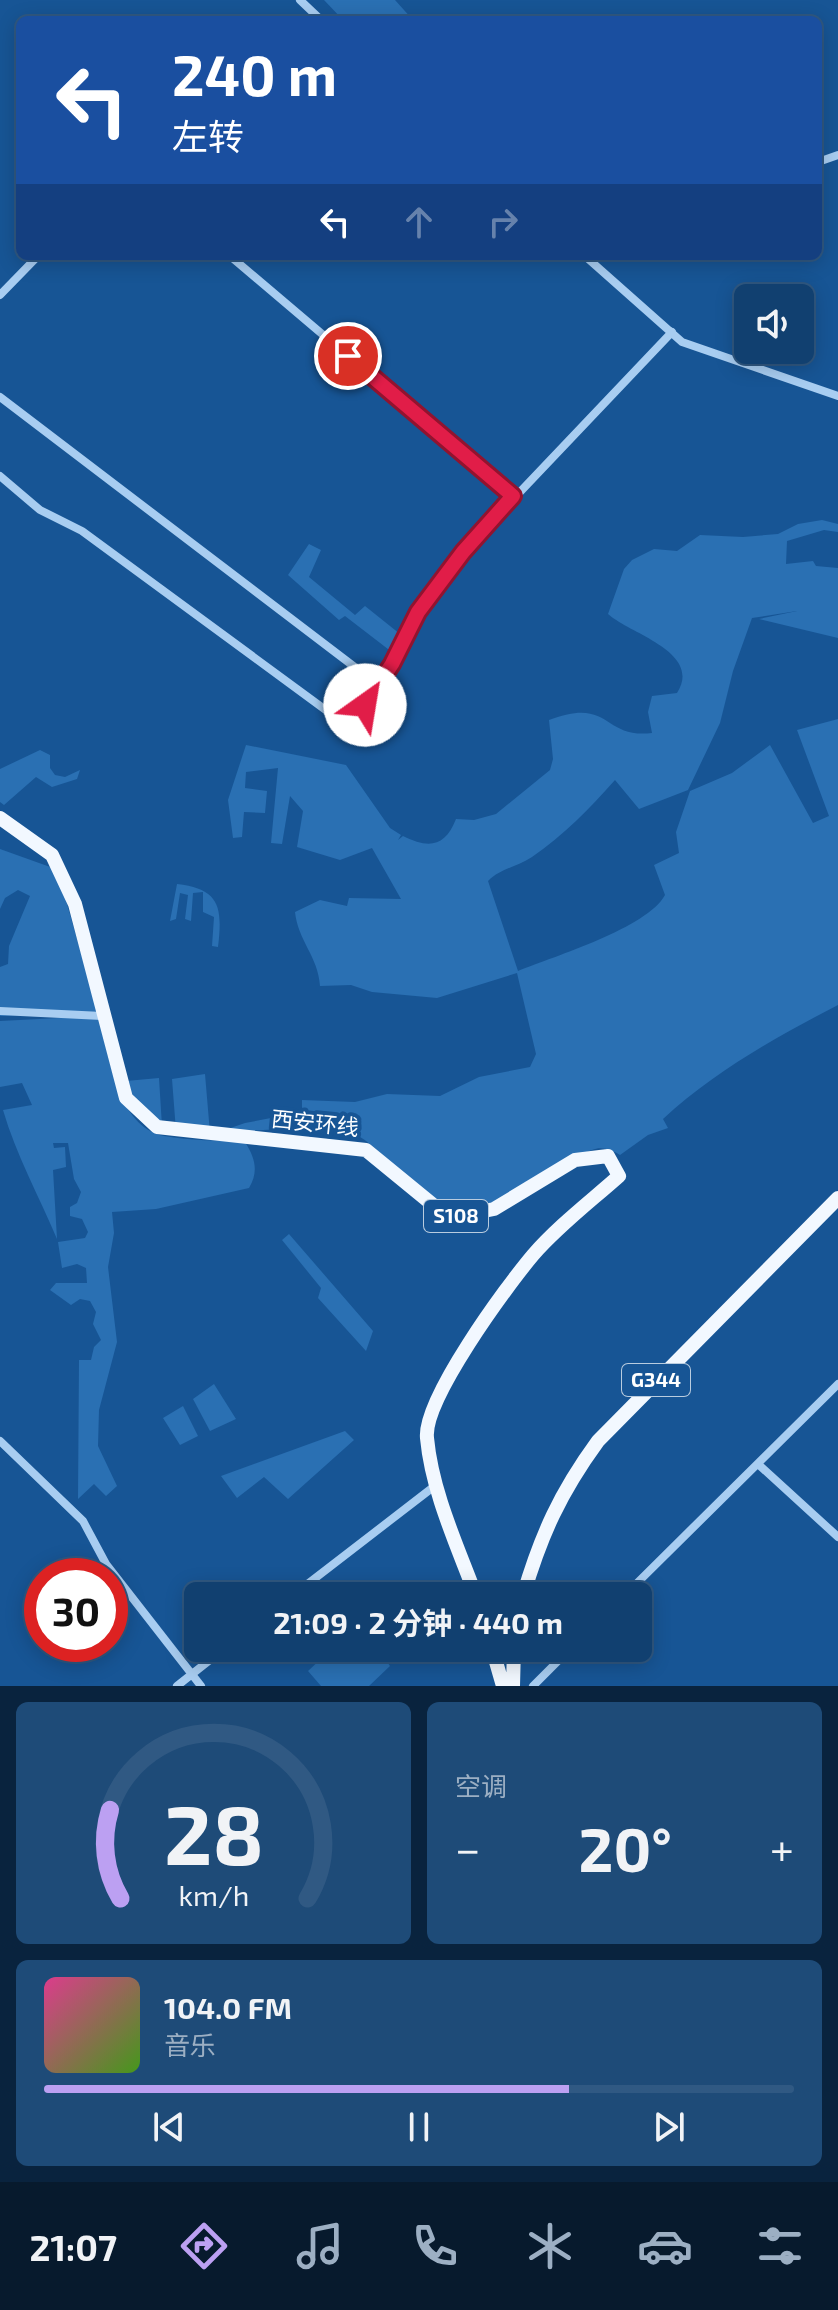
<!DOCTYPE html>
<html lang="zh">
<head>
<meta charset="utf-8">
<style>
  :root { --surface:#114070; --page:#1e4b78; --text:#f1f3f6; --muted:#9cafc3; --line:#305983; --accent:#bca0f2 }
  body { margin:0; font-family:"Exo 2","Noto Sans SC",sans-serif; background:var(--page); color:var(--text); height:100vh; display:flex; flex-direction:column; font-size:30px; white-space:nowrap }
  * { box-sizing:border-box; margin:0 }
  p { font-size:26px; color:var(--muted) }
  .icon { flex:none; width:44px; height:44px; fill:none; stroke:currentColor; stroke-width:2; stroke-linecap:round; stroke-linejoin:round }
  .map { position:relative; height:1686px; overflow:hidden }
  .details { display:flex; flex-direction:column; gap:16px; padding:16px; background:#09233e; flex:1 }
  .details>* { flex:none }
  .hud { position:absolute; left:16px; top:16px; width:806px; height:244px; border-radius:12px; box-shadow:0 4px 20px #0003,0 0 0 2px var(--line); background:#1a4fa0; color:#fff; overflow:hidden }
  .buttons { position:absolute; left:734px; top:284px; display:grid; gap:16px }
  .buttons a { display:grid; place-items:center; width:80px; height:80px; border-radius:12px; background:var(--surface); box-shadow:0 4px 20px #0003,0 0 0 2px var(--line); font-size:40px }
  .speed { position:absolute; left:24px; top:1558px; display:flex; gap:16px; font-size:40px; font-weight:700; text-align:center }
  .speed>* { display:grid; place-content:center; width:104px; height:104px; border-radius:50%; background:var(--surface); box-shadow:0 4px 20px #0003,0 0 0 2px var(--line); line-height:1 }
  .speed .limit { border:12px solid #d22; background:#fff; color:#111 }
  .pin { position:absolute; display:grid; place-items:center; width:68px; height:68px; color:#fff; margin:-34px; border:4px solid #fff; border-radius:50%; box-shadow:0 2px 8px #0007 }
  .me { position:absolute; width:88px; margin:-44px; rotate:32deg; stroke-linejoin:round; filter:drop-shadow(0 0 6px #0008) }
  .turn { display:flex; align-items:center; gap:28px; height:168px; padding:0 24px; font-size:36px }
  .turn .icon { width:104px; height:104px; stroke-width:2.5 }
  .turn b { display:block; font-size:56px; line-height:68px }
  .lanes { display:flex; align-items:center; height:76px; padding:0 24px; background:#0003; justify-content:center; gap:40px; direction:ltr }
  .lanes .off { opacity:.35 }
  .big { font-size:60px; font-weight:700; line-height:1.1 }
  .details .card { flex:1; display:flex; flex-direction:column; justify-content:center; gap:12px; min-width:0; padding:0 28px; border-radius:12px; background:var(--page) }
  .details .dial { align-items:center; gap:0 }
  .dial svg { height:208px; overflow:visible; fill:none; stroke:var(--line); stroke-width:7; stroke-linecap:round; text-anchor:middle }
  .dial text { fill:var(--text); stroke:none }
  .song { display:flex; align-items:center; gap:24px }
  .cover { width:96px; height:96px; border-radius:12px; background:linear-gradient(135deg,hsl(330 70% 55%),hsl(100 70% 35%)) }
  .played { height:8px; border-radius:4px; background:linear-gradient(90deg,var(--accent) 70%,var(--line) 70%) }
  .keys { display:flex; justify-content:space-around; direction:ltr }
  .heat { display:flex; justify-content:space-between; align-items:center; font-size:44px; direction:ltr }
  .details .tiles { flex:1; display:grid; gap:16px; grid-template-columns:1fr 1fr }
  .card:last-child { grid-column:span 2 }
  .trip { position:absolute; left:184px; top:1582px; width:468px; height:80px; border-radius:12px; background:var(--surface); box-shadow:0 4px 20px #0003,0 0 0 2px var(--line); font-weight:700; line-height:80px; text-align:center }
  .tabs { display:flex; height:128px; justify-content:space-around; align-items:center; background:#071a2d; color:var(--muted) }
  .tabs .icon { width:56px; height:56px }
  .tabs .selected { color:var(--accent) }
  .tabs b { font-size:36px; color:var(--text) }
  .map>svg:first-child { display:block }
  .green { fill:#2a70b3 }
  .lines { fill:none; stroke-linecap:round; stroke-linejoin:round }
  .street { stroke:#a8cdf1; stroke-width:8 }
  .primary { stroke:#f2f8ff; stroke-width:14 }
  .route-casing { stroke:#92132f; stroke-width:20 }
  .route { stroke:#e11d48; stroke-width:14 }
  .labels { text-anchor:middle; stroke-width:8; stroke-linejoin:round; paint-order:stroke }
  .shield { fill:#175595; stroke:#b9ccdf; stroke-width:2 }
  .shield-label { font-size:20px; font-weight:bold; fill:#fff }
  .street-label { font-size:22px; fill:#fff; stroke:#175595 }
</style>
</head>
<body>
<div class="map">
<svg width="838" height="1686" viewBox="0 0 838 1686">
  <rect width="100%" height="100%" fill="#175595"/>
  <path class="green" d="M324 0H395L413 20H343Z
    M822 520 838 524V532L824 530 787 541 786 564 813 561 816 566 838 568V638L759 619 797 611 752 618 733 671 720 723 688 790 639 809 615 780C590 808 563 836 532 857 517 867 501 868 488 881L518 971C555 956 647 928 665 895L654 865 679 853 676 832 690 791 732 773 770 745 813 823 829 816 797 730 838 719V1005C776 1037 714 1072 663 1119L668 1128 648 1135 620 1155C611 1150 602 1146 592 1150 551 1164 506 1214 461 1212 427 1211 388 1151 355 1134 331 1122 246 1132 216 1133L245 1123 302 1112V1100L355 1102 387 1094 440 1096 479 1077 530 1067 536 1054 517 973 437 998 372 992 351 985 320 986C318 956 298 941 295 912L320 900 347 906 349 898 401 899 372 848 340 860 297 847 303 811 290 796 282 844 271 843 278 768 246 772 245 788 267 791 265 813 244 812 242 837 233 838 228 800 246 745 346 765 390 828 401 835 398 840 403 836C429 849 445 847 456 819L474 820 496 814 550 770 553 759 549 720C611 696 602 739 652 733L648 712 652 696 677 693C703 652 630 634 608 614L624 569 632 560 654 549 677 551 700 535 743 537 778 534 798 524Z
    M309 544 321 550 309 577 355 615 365 606 405 638 397 656 345 616 339 620 288 575Z
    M40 750 50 755V768L55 775 65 777 80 770 77 779 52 787 36 777 4 805 0 802V769Z
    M0 849 53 868 63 890 98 1012 0 1016V967L8 964 9 946 30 896 18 890 5 898 0 909Z
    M177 884C219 889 223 906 218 947L212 946 214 917 203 912V892L193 893 191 921 185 919 188 895 180 893 176 919 170 921Z
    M98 1016C109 1054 117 1127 164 1136 190 1141 219 1140 245 1142 255 1158 259 1171 249 1188L156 1209 112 1212 114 1233 108 1267 117 1342 99 1410 98 1446 117 1486 106 1496 94 1484 78 1499 79 1360H91L94 1347 101 1340 93 1324 96 1312 90 1301 80 1299 71 1305 50 1290 56 1283H87L86 1268 77 1264 62 1268 58 1242 85 1238 88 1232 82 1219 70 1216V1207L77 1203 81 1192 74 1179 68 1143H53L54 1148 65 1147 66 1167 53 1170 57 1239C39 1196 16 1155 3 1110L32 1105 22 1083 0 1087V1021Z
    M205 1074 210 1133 176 1131 172 1079Z
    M159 1078 162 1126 137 1106 126 1081Z
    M289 1234 373 1331 366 1351 318 1298 321 1288 282 1240Z
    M214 1384 236 1419 210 1431 193 1399Z
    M183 1406 198 1436 180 1445 163 1418Z
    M345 1431 354 1440 288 1499 264 1477 237 1498 221 1476Z
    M317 1648H377L390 1666 369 1686H321L308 1671 323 1657Z"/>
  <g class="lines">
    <path class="street" d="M300 0 321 20
      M818 162 838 155
      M230 256 513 496
      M585 256 682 342 838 396
      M0 295 38 256
      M0 397 377 684
      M0 476 40 510 82 531 342 722H347L365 705 392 664 418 612 463 552 672 332
      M0 1011 102 1016
      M0 1441 83 1521 106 1564 201 1686
      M758 1464 838 1537
      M292 1596 436 1485
      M624 1596 838 1384
      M177 1686 225 1648
      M533 1686 571 1648"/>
    <path class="primary" d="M0 818 52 855 75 904 126 1098 157 1127 366 1150 449 1218 494 1209 575 1160 608 1156 619 1176C591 1201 558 1226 533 1255 506 1287 423 1400 427 1438 432 1492 457 1545 476 1596
      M523 1596C541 1535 560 1493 598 1441L838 1198
      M492 1648 503 1686
      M513 1686 514 1648"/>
  </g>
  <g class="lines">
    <defs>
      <path id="route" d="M348 356 513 496 463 552 418 612 392 664 365 705"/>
    </defs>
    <use href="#route" class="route-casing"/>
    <use href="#route" class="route"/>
  </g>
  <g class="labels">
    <g class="shield">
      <rect x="424" y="1200" width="64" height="32" rx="6"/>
      <rect x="622" y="1364" width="68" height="32" rx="6"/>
    </g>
    <g class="shield-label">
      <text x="456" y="1223">S108</text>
      <text x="656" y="1387">G344</text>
    </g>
    <g class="street-label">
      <text transform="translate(315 1123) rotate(6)" y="8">西安环线</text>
    </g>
  </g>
</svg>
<div class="buttons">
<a><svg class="icon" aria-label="sound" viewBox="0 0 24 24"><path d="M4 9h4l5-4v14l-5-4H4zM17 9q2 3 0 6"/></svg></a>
</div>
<div class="speed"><div class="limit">30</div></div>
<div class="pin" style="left:348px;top:356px;background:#d93025"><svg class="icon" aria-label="arrive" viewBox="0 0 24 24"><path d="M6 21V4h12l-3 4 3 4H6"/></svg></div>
<svg class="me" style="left:365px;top:705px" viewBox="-20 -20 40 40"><circle r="19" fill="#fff"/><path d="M0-13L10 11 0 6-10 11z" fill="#e11d48"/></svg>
<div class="trip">21:09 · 2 分钟 · 440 m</div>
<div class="hud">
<div class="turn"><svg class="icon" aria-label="left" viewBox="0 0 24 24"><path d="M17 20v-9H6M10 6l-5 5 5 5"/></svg><div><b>240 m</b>左转</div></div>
<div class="lanes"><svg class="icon" aria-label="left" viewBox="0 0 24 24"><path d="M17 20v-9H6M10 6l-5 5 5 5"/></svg><svg class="icon off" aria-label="ahead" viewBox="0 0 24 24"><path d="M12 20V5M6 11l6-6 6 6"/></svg><svg class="icon off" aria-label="right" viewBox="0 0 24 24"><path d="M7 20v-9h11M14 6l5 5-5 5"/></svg></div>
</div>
</div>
<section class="details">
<div class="tiles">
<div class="card dial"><svg viewBox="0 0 100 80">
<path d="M14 69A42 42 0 1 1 86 69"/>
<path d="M14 69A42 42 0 0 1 10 35" stroke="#bca0f2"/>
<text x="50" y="56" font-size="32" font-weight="700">28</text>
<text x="50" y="72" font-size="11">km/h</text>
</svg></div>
<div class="card"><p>空调</p>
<div class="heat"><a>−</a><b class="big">20°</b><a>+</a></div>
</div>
<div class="card">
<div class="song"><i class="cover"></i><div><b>104.0 FM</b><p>音乐</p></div></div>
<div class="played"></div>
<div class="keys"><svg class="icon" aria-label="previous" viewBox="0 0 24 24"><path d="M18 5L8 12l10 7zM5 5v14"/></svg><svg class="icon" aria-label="pause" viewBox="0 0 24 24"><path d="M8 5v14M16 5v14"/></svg><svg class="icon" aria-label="next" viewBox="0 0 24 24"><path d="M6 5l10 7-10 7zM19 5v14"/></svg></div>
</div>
</div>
</section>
<nav class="tabs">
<b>21:07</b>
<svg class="icon selected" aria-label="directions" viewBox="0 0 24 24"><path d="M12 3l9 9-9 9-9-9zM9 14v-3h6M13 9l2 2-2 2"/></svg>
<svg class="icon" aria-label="music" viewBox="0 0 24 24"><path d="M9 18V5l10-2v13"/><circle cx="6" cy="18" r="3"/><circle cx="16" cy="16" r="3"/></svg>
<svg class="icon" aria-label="phone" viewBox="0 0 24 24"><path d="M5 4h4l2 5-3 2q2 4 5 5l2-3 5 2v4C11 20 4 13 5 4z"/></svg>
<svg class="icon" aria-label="climate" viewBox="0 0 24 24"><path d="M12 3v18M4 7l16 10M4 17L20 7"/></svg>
<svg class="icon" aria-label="car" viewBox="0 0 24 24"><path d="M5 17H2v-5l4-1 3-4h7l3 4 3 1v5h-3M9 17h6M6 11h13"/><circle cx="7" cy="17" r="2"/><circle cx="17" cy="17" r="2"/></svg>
<svg class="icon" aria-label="filters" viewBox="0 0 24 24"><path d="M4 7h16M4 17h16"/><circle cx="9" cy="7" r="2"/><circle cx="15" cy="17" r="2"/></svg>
</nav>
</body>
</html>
